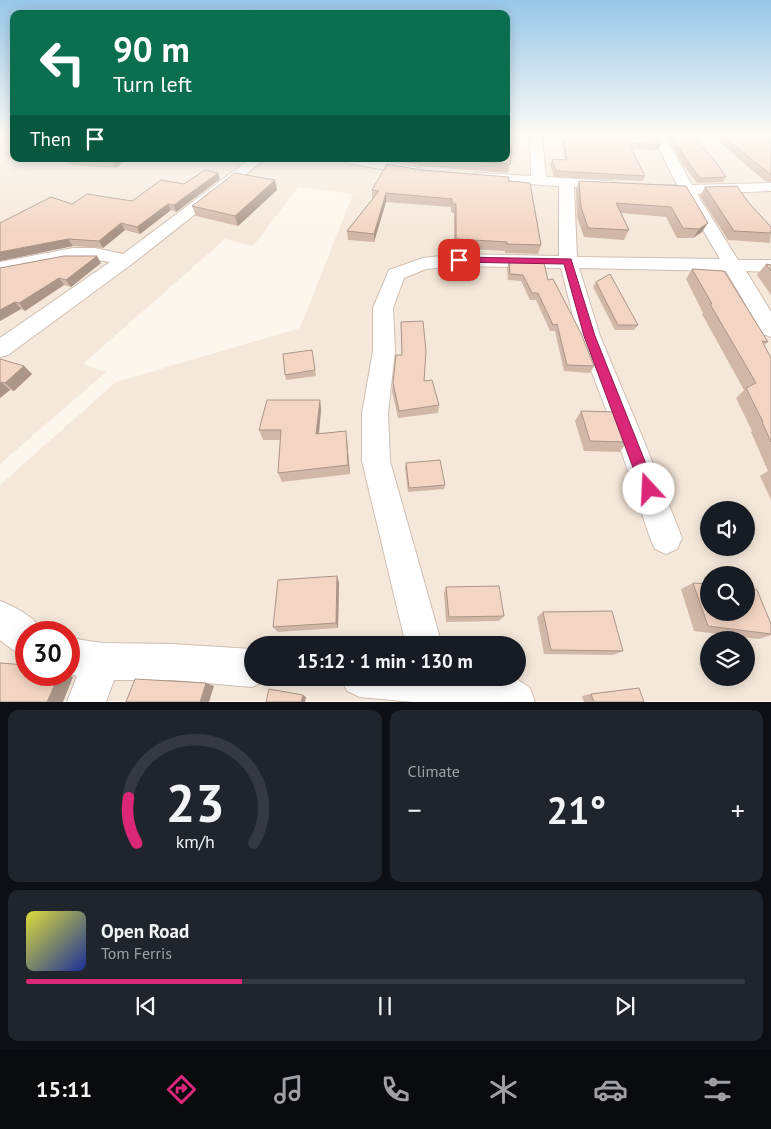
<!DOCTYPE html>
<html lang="en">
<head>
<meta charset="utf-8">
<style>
  :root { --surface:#171b24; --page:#20242c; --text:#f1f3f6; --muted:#9ea1a6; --line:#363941; --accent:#db2777 }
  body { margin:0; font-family:"PT Sans",sans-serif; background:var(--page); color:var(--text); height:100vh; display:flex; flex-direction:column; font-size:19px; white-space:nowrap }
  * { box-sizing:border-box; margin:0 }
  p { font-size:16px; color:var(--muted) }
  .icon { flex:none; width:28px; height:28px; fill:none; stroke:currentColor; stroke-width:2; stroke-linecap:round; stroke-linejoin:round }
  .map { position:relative; height:702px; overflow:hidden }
  .drawer { display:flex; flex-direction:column; gap:8px; padding:8px; background:#0d0f14; flex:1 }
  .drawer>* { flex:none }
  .top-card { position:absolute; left:10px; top:10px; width:500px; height:152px; border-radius:10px; box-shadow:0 2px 12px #0003; background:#0b6e4f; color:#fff; overflow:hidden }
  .fabs { position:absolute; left:700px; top:501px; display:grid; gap:10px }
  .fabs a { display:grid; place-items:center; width:55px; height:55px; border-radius:50%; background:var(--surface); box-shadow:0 2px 12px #0003; font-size:25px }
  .speed { position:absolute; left:15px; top:621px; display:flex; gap:10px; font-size:25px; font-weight:700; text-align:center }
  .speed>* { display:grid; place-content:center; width:65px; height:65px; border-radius:50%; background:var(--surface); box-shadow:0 2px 12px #0003; line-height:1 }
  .speed .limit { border:8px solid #d22; background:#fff; color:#111 }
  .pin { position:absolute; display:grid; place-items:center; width:42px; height:42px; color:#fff; margin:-21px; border-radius:10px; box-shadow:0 2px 8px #0006 }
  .me { position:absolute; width:55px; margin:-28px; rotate:340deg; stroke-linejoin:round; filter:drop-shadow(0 0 4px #0008) }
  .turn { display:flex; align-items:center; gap:18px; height:105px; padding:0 20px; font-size:22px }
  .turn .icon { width:65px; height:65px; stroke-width:2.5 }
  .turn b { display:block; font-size:35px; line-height:42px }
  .then { display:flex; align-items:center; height:48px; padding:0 20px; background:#0003; gap:10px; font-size:19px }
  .big { font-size:38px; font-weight:600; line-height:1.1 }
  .drawer .tile { flex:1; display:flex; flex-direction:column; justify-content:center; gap:8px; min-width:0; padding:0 18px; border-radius:10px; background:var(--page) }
  .drawer .dial { align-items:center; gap:0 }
  .dial svg { height:130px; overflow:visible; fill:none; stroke:var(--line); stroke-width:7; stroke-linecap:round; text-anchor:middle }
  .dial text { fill:var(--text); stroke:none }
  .song { display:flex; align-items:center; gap:15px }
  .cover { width:60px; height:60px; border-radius:8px; background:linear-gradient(135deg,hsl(60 70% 55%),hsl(230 70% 35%)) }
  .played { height:5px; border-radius:2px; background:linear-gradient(90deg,var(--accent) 30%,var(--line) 30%) }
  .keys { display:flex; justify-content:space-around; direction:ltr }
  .heat { display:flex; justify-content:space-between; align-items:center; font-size:28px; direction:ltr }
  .drawer .tiles { flex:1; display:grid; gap:8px; grid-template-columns:1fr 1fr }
  .tile:last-child { grid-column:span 2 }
  .trip { position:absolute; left:244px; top:636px; width:282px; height:50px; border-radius:25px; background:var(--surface); box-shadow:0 2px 12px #0003; font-weight:600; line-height:50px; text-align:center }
  .menu { display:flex; height:80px; justify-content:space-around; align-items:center; background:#090b0e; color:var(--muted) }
  .menu .icon { width:35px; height:35px }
  .menu .active { color:var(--accent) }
  .menu b { font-size:22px; color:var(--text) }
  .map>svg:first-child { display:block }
  .residential { fill:#f5e8da; fill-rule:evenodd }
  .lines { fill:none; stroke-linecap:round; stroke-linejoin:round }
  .street-casing { stroke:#d1beb0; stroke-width:2 }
  .street { fill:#fff; fill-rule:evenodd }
  .wall { fill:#d1b7a8 }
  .shaded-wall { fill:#aa9588 }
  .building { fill:#f3d5c3; stroke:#aa9588 }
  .route { fill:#db2777; stroke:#8e194d }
</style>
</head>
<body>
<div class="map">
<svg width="771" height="702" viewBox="0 0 771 702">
  <rect width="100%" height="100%" fill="#fdf6ec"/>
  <path class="residential" d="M0 134H14V159H506V134H771V701H0V485L116 382 300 328 353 194 298 187 253 246 225 239 83 364 106 372 0 464ZM709 510H746V548H709ZM709 575H746V612H709ZM26 632H69V675H26ZM709 640H746V678H709ZM252 645H518V678H252Z"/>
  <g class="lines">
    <defs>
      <path id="street" d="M530 134H542L546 177 609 181 614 182 616 185 614 188 609 189 574 187 577 257 720 259 682 194 654 191 652 188 654 185H677L652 134H664L692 185 771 183V191L697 194 738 260H771V272L746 271 771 312V337L763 334 726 271 579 268 600 336 644 441 682 538 677 549 666 554 655 549 650 538 618 441 578 336 561 268 459 266 426 269 404 278 393 308 395 351 388 413 390 461 442 645H406L362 461V413L373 351V308L389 270 423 258 459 254 559 256V186L479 181 474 180 472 177 474 174 479 173 531 176Z
        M250 159H265L132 264 8 355 0 357V338L110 262C71 254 38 269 0 274V262L73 248H95L123 254Z
        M340 159H369L415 167 420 168 422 171 420 174 415 175 347 163Z
        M0 601C15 607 36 617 42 632H26V655L13 650 0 640Z
        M69 638 102 643 172 644 252 649V678H267L265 681 252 687 172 680H114L106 702H67L77 676 69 674Z
        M341 678H515L530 688 535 702H413L360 697 347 691Z"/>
    </defs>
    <use href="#street" class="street-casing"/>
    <use href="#street" class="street"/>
  </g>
  <path class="wall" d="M0 134H14V142L0 140Z
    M560 134H655L660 145 658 150 631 149 645 176 643 181 554 177 550 164 552 159 565 160Z
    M666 134H691L726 177 723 182 697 183 682 163Z
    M713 134H771V182L765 181 725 147Z
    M66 159H127L116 168 69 165Z
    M393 159H506L510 164 508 173 421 166 393 161Z
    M421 170 508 181 541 245 538 254 505 253V251L454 248V213L451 212V207L386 202 374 242 348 240 347 231 373 198H372V190Z
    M220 179 176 212 171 210 140 234 125 230 103 248 73 246 0 261 72 204 132 201 184 184Z
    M275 180 277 190 238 226 196 216 192 206Z
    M579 181 686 186 702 232 693 238H677L666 217 621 213 629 230 624 240 584 237 577 217 576 190Z
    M705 187 771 227 770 243 728 240 700 196Z
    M509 262 548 280 594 366 590 373 564 371 555 331H550L536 300H530L521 281 508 280 507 269Z
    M101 263 71 287 64 285 25 311 21 309 0 321V268Z
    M766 264 771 265V295L757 275Z
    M692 269 768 342 764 345 771 358V500L760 476 768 471 751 432 752 431 736 398 744 390 702 314 703 313 686 279Z
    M596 282 638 325 634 330H615L593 287Z
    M401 322 424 381 439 405 438 413 398 418 392 391 393 383 402 355Z
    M313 356 316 376 286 380 285 375Z
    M0 359 24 366 32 374 14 391 10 390 0 398Z
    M320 400 321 410 319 433 347 440 350 474 282 482 278 473 280 440H263L259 430Z
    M581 411 627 442 620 452 584 451 575 421Z
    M406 463 445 485 444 489 408 492 405 468Z
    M337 576 339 583 338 628 278 632 273 627Z
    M693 583 771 624V635L759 639 694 631 681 589Z
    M446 587 504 616 499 621 446 622 444 593Z
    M543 612 623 651 613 655 544 654 537 617Z
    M591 694 644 702H584L582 696Z"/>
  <path class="shaded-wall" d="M117 159H127L116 168 113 162Z
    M218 173 220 179 176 212 174 205Z
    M275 180 277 190 238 226 235 216Z
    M386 193V202L374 242V234Z
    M168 204 171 210 140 234 137 227Z
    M121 223 125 230 103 248 99 241Z
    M708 223 702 232 693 238 699 229Z
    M68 239 73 246 0 261V252Z
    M97 256 101 263 71 287 66 280Z
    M59 278 64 285 25 311 19 303Z
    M15 302 21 309 0 321V310Z
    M24 366 32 374 14 391 5 383Z
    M1 382 10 390 0 398V383Z
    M320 400 321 410 318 443 316 434Z
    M346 431 347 440 350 474 348 465Z
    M337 576 339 583 338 628 336 623Z
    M59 675H68L73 677 63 702H47Z
    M206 683 214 686 209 702H200Z
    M303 695 306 697 305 702H301Z"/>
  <path class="building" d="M0 134H14V136L0 135Z
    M563 134H655L660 145 628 143 645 176 556 171 552 159 567 160Z
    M671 134H691L715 161 726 177 700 178 685 158Z
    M722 134H771V174H770L729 141Z
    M506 146H512L510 164 441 159H506Z
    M70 159H117L113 162Z
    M387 164 421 170 509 177 508 181 530 183 541 245 507 244V242L456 239V204H452V199L386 193 374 234 347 231 379 191 372 190Z
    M205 170 218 173 174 205 168 204 137 227 121 223 99 241 68 239 0 252V223L51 197 72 204 87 194 132 201 161 180 184 184Z
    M235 173 275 180 235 216 192 206Z
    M579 181 686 186 708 223 699 229 683 228 671 207 616 203 629 230 588 228 581 207Z
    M737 186 748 202 771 227V233L734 231 705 187Z
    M64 256H97L66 280 59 278 19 303 15 302 0 310V268Z
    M509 262 544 263 548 280 553 279 581 333 594 366 567 365 557 324 553 325 538 293H532L523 275 510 274Z
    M766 264 771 265V271Z
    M692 269 724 271 768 342 762 341 771 358V442L762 422H763L746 388 756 383 710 304H712Z
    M610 274 638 325H618L596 282Z
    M423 321 426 351 424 381 432 380 439 405 399 411 393 383 396 355H402L401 322Z
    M312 350 315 370 285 375 283 354Z
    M0 359 24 366 5 383 1 382 0 383Z
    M267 400H320L316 434 346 431 348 465 278 473 281 430H259Z
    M581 411 616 412 627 442 590 441Z
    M440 460 445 485 409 488 406 463Z
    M337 576 336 623 273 627 278 580Z
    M693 583 709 584V612H746V588L757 590 771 624V634L708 626Z
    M499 586 504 616 449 617 446 587Z
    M612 611 623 651 551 650 543 612Z
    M0 663 26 665V675H59L47 702H0Z
    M135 679 206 683 200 702H126Z
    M639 688 644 702H594L591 694Z
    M269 689 303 695 301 702H266Z"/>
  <linearGradient id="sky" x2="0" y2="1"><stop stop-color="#97c7e8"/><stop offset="0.58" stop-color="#fefbf6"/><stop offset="1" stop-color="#fefbf6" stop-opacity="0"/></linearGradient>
  <rect width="771" height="232" fill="url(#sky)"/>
  <path class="route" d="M459 257 571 259 595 336 656 489 654 494 649 496 644 494 641 489 584 336 564 264 455 262 454 260Z"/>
</svg>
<div class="fabs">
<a><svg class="icon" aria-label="sound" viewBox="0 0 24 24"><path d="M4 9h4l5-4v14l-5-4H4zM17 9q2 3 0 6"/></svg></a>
<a><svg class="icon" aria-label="search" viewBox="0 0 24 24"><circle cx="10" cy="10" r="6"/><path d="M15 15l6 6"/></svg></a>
<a><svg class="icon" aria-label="layers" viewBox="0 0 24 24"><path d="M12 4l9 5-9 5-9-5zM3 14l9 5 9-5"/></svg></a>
</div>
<div class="speed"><div class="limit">30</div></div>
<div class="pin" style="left:459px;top:260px;background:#d93025"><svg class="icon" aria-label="arrive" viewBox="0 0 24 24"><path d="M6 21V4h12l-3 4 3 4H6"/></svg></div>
<svg class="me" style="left:649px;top:489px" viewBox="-20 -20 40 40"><circle r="19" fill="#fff"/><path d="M0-13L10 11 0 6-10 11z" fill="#db2777"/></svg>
<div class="trip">15:12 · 1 min · 130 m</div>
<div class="top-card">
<div class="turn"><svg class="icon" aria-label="left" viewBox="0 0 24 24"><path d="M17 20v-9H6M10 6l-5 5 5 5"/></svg><div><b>90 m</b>Turn left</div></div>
<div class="then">Then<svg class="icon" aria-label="arrive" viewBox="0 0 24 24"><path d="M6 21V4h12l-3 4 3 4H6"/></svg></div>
</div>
</div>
<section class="drawer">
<div class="tiles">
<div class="tile dial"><svg viewBox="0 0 100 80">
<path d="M14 69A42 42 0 1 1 86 69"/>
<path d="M14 69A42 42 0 0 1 9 41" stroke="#db2777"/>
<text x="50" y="56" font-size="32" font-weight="700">23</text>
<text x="50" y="72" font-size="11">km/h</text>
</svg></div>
<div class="tile"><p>Climate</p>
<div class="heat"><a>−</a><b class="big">21°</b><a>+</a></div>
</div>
<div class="tile">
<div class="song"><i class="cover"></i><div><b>Open Road</b><p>Tom Ferris</p></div></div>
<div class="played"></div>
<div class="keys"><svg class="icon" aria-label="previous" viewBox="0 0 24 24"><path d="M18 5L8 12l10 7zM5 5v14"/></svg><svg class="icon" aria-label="pause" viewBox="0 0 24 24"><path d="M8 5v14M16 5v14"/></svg><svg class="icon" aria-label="next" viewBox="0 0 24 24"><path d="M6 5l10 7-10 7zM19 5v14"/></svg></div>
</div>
</div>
</section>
<nav class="menu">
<b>15:11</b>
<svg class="icon active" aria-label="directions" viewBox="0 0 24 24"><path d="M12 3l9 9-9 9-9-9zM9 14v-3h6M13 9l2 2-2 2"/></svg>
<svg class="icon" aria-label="music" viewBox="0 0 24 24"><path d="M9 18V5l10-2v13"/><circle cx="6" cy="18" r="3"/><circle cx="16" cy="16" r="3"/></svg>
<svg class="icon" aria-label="phone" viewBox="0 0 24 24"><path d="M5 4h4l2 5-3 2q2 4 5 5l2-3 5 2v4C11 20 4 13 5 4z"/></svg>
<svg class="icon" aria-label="climate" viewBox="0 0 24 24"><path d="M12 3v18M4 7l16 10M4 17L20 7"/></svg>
<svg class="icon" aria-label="car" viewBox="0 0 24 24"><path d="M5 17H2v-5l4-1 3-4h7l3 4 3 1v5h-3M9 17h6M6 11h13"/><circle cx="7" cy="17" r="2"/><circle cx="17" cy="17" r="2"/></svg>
<svg class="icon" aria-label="filters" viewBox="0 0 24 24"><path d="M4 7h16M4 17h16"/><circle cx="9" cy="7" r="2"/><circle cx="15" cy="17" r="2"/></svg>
</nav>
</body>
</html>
